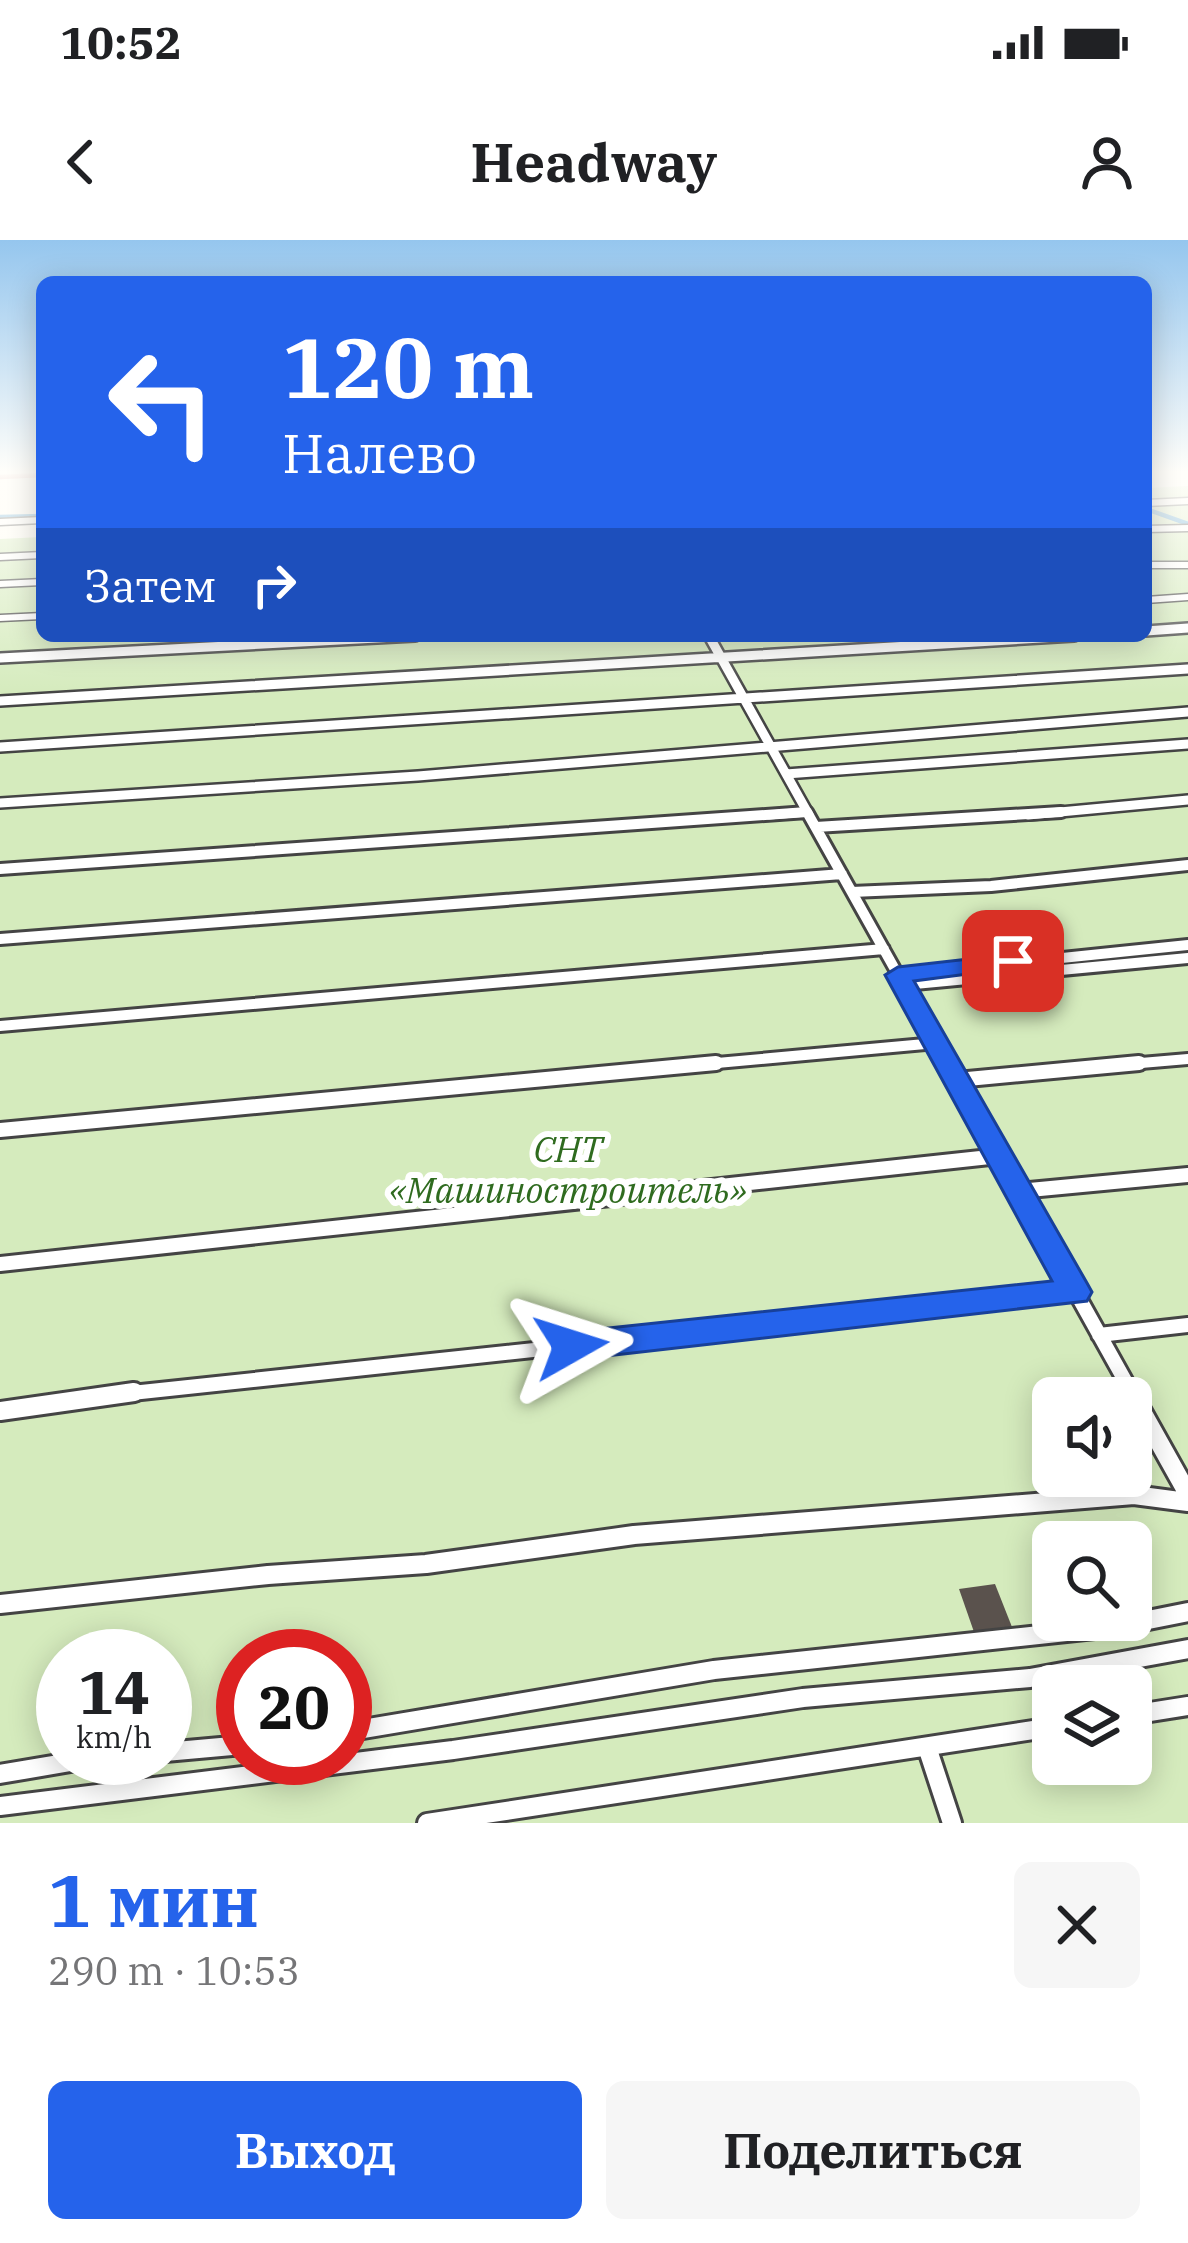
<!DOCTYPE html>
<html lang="ru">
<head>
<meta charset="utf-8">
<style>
	body { margin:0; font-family:"IBM Plex Serif",serif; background:#f6f6f6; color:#202124; height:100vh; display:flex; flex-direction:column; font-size:45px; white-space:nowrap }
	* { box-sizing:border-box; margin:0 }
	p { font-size:39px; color:#757577 }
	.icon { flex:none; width:66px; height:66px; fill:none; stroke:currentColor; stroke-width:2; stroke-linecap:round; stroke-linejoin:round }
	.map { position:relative; height:1583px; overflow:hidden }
	.sheet { display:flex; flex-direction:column; background:#fff; flex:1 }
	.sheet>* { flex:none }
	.banner { position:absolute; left:36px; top:36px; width:1116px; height:366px; border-radius:18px; box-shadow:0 6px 30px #0003; background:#2563eb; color:#fff; overflow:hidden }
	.fabs { position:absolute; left:1032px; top:1137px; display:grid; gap:24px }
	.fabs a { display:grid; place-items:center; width:120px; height:120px; border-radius:18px; background:#fff; box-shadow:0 6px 30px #0003; font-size:60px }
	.speed { position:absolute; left:36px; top:1389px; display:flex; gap:24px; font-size:60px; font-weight:700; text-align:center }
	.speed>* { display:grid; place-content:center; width:156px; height:156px; border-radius:50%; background:#fff; box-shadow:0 6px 30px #0003; line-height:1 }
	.speed small { font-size:30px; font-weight:400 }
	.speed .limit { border:18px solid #d22; background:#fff; color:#111 }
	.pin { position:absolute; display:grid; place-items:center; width:102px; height:102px; color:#fff; margin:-51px; border-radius:24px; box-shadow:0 6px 18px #0006 }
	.me { position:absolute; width:132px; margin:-66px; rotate:84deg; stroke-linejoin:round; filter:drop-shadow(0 0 9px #0008) }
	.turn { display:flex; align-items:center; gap:42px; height:252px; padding:0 48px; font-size:54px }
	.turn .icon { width:156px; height:156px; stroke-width:2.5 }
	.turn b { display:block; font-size:84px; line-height:102px }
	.then { display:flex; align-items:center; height:114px; padding:0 48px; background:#0003; gap:24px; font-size:45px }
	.round { display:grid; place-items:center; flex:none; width:126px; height:126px; border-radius:18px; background:#f6f6f6 }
	.headline { display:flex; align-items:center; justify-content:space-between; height:204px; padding:0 48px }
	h1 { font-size:72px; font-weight:700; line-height:90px; color:#2563eb }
	.button { display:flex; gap:24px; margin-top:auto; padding:24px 48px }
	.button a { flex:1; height:138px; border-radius:18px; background:#2563eb; color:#fff; font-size:48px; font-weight:700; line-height:138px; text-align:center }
	.button a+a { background:#f6f6f6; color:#202124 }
	.status { display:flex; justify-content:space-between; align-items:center; height:84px; padding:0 60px; background:#fff; direction:ltr }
	.status svg { height:33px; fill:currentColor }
	header { display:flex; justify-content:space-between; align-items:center; height:156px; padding:0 48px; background:#fff; font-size:54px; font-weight:700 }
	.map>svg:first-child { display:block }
</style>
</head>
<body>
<div class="status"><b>10:52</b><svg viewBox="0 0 49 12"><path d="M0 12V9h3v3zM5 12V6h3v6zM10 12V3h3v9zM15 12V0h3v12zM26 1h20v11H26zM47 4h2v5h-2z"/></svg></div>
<header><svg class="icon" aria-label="back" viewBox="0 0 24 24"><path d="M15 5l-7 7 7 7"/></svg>Headway<svg class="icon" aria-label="person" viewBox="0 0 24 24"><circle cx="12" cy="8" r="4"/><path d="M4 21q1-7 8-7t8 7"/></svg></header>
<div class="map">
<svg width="1188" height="1583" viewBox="0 0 1188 1583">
	<rect width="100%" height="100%" fill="#fffdf5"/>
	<path fill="#d5ebbd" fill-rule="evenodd" d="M1188,246v1337h-1188v-1284l42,-2v99h1104v-148zM1053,1158h78v78h-78zM1053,1302h78v78h-78zM63,1416h102v102h-102zM243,1416h102v102h-102zM1053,1446h78v78h-78z"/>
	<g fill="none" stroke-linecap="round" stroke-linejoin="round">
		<path stroke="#3f96cf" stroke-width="4.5" d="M1146,269l42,15
			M0,277l42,-1"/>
	</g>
	<path fill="#5a524d" d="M995,1344l17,43 -38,5 -15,-43z"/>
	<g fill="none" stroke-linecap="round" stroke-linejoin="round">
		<g stroke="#444" stroke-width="9">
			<path id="service-far4" d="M1146,263l42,-2
				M0,282l42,-2
				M1146,289l42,-1
				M0,317l42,-2
				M1146,325h42
				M0,344l42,-2
				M1146,360l42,-3
				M0,378l42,-2"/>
		</g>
		<g stroke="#444" stroke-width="14">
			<path id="service-far3" d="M1146,391l42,-3
				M709,396l100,179
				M0,418l415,-22
				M0,461l1074,-65
				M0,507l1188,-78
				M786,534l402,-30
				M0,563l418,-27 770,-64
				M769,575l38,-3
				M1028,575l160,-15"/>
		</g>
		<g stroke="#444" stroke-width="16">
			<path id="service-far2" d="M807,572l142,254
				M816,587l245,-15
				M0,629l807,-57
				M852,652l139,-6 197,-21
				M0,699l842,-65
				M898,735l290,-30
				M904,745l284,-27
				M0,786l884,-77
				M684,826l252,-23
				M1106,826l82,-7"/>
		</g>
		<g stroke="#444" stroke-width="20">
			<path id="service-far1" d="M948,823l185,332
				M957,840l182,-17
				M0,890l716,-67
				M1019,951l169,-16
				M0,1024l999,-108
				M1099,1095l89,-10
				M113,1155l962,-103"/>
		</g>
		<g stroke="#444" stroke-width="24">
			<path id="service" d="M1131,1152l57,102
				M0,1171l134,-19
				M0,1364l268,-29 158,-11 208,-29 500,-40 54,7
				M1131,1475l57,-9
				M345,1492l369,-62 399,-43 75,-15
				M927,1507l25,76
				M165,1512l78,-7
				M0,1534l94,-16
				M0,1566l453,-56 350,-52 227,-20 158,-29
				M427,1583l626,-96"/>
		</g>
		<use href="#service-far4" stroke="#fff" stroke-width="6"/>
		<use href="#service-far3" stroke="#fff" stroke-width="9"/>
		<use href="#service-far2" stroke="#fff" stroke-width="10"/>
		<use href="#service-far1" stroke="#fff" stroke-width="14"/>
		<use href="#service" stroke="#fff" stroke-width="18"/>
		<path stroke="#c4262e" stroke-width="4.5" d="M0,237l42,-2"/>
	</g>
	<linearGradient id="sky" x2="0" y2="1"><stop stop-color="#95c6ee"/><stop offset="0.51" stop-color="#fffefa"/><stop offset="1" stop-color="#fffefa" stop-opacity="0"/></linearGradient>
	<rect width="1188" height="454" fill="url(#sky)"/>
	<path fill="#2563eb" stroke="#184099" stroke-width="3" d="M1013,714l13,7 -4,6 -108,14 173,302 5,9 -5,9 -516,59 -13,-4 -5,-10 5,-10 13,-4 481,-51 -167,-306 13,-8z"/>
	<g text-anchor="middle" stroke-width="12" stroke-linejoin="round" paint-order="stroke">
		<g font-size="36" font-style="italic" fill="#2f6b1f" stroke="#fff">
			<text x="568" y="922">СНТ<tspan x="568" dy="41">«Машиностроитель»</tspan></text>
		</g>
	</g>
</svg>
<div class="fabs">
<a><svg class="icon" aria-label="sound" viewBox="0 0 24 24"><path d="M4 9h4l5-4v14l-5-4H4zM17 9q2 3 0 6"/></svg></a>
<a><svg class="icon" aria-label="search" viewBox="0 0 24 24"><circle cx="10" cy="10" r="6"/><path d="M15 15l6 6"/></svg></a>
<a><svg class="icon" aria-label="layers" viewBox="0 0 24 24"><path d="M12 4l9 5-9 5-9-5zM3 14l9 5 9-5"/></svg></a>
</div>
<div class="speed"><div>14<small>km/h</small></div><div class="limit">20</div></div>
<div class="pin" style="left:1013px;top:721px;background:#d93025"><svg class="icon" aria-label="arrive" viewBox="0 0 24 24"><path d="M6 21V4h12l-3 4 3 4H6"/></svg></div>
<svg class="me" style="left:571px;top:1106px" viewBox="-20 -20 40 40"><path d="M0-17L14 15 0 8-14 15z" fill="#2563eb" stroke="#fff" stroke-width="4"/></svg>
<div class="banner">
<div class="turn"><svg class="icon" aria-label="left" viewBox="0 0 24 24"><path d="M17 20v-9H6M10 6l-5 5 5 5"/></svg><div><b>120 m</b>Налево</div></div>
<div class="then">Затем<svg class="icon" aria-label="right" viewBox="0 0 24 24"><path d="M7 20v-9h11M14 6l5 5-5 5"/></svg></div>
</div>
</div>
<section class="sheet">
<div class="headline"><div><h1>1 мин</h1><p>290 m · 10:53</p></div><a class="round"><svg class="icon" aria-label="close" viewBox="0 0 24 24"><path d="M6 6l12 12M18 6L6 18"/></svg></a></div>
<div class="button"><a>Выход</a><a>Поделиться</a></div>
</section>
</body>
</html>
